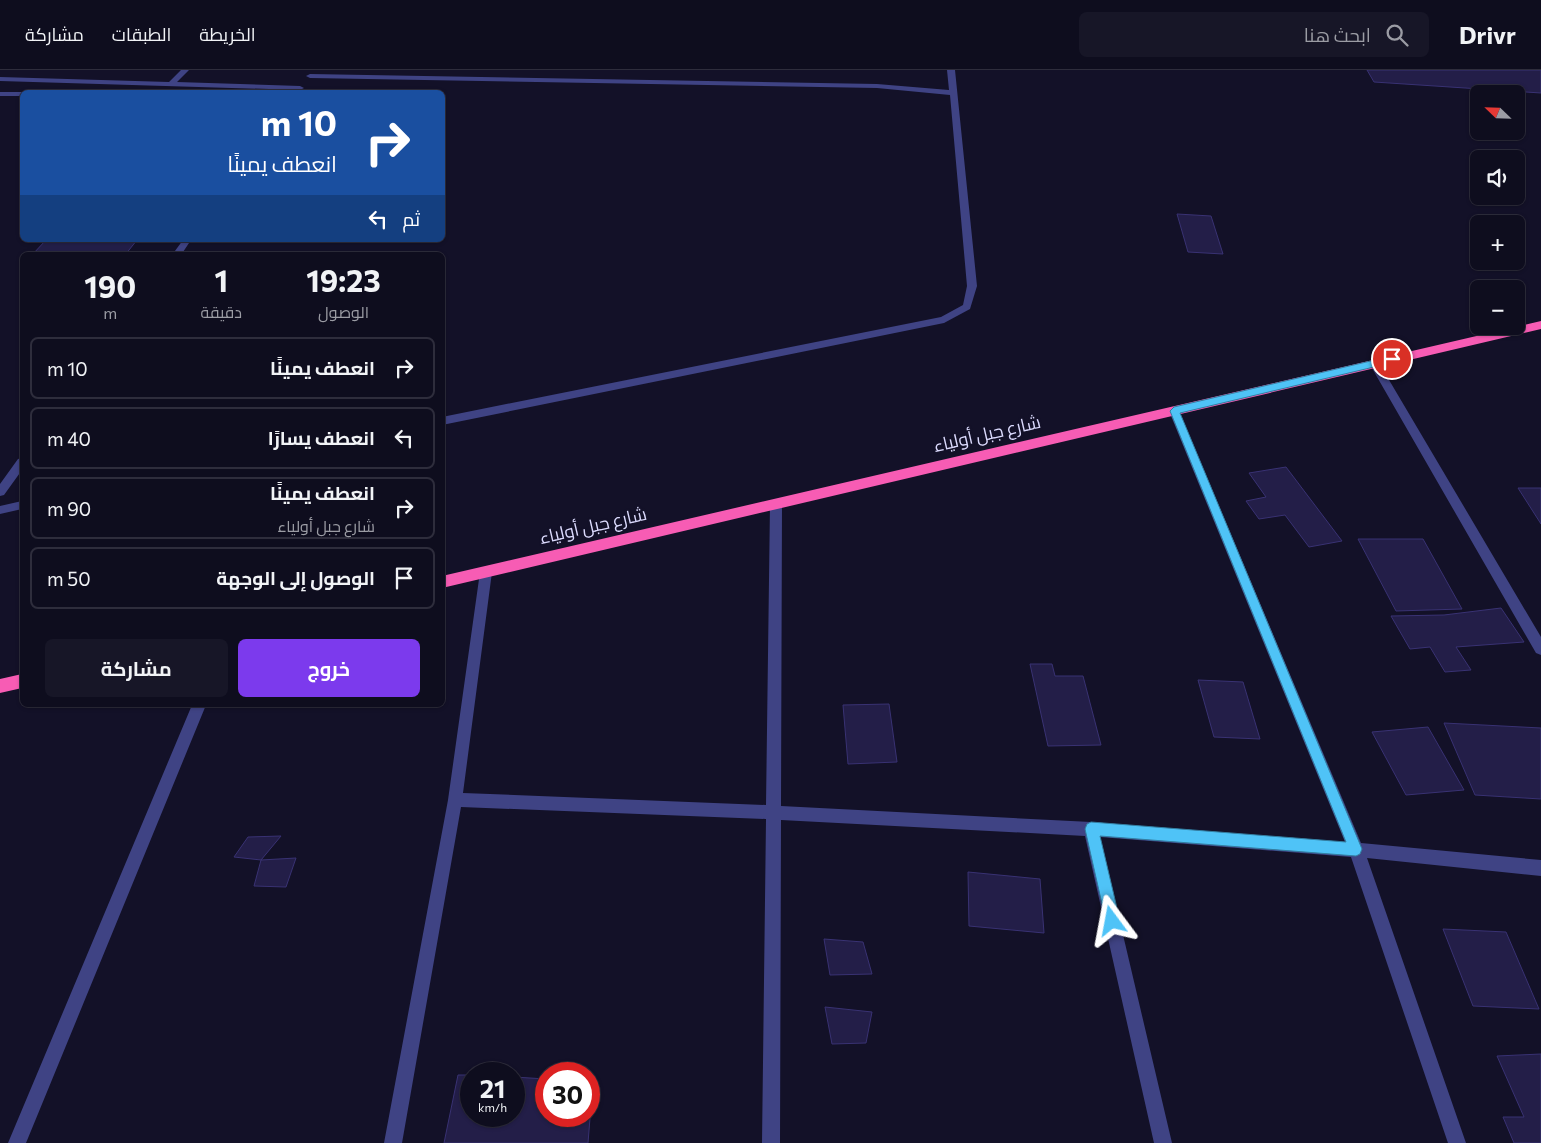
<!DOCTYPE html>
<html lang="ar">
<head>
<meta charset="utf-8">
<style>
	body { margin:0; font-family:Commissioner,Cairo,sans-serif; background:#171627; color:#f1f3f6; direction:rtl; height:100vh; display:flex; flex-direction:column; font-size:19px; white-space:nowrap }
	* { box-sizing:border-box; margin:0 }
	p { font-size:16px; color:#9b9ca4 }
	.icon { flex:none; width:28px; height:28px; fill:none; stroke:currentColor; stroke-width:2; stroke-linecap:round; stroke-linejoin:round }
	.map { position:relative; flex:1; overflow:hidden; direction:ltr }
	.details { position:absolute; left:20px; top:182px; width:425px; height:455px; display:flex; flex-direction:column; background:#0e0d1e; border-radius:8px; box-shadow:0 1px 4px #0004,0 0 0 1px #2e2d3c; direction:rtl }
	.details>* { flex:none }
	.top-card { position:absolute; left:20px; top:20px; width:425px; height:152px; border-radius:8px; box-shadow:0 1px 4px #0004,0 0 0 1px #2e2d3c; direction:rtl; background:#1a4fa0; color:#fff; overflow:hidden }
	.needle { width:32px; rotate:293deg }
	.tools { position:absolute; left:1470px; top:15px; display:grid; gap:10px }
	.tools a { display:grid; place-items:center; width:55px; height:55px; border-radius:8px; background:#0e0d1e; box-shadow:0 1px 4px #0004,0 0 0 1px #2e2d3c; font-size:25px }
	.speed { position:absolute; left:460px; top:992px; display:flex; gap:10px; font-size:25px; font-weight:700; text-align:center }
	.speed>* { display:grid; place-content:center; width:65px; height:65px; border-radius:50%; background:#0e0d1e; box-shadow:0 1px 4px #0004,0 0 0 1px #2e2d3c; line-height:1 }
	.speed small { font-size:12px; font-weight:400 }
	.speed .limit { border:8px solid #d22; background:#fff; color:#111 }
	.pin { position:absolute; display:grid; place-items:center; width:42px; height:42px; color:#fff; margin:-21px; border:2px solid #fff; border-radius:50%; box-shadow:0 1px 5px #0007 }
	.me { position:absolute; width:55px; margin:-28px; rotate:347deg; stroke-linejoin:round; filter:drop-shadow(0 0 4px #0008) }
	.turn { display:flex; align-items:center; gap:18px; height:105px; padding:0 25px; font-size:22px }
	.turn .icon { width:65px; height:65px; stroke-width:2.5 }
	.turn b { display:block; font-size:35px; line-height:42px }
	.then { display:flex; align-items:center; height:48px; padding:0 25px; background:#0003; gap:10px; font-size:19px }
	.eta { display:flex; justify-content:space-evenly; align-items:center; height:85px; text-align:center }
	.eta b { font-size:30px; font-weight:700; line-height:35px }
	.cta { display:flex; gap:10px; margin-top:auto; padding:10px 25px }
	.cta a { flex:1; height:58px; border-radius:8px; background:#7c3aed; color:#fff; font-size:20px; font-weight:700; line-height:58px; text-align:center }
	.cta a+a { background:#171627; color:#f1f3f6 }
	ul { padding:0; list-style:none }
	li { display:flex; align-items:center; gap:15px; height:62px; margin:0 10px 8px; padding:0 15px; border:2px solid #2e2d3c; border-radius:8px }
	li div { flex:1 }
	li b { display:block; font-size:19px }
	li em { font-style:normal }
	header { display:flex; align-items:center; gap:30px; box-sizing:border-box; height:70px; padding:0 25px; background:#0e0d1e; border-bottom:1px solid #2e2d3c }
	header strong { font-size:24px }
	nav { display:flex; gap:28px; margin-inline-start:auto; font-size:18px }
	.search { width:350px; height:45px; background:#171627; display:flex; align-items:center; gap:12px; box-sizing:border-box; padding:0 18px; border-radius:8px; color:#9b9ca4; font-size:19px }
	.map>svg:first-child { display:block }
</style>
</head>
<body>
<header>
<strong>Drivr</strong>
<div class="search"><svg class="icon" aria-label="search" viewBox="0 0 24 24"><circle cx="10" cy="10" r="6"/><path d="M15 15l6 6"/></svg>ابحث هنا</div>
<nav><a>الخريطة</a><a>الطبقات</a><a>مشاركة</a></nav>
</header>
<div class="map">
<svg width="1541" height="1073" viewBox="0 0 1541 1073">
	<rect width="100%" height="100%" fill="#131128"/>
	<path fill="#231e48" stroke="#393273" d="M1367,0h174v23l-167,-11z
		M1177,144l34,2 12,38 -35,-2z
		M46,170h91l-12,15h-93z
		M1286,397l56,74 -33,6 -24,-32 -26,4 -13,-18 20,-4 -17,-24z
		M1518,418h23v36z
		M1358,469h65l39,70 -66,2z
		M1501,538l23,34 -68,5 15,23 -26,2 -15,-25 -20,2 -19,-33 53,-1z
		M1030,594h22l3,12h28l18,69 -53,1z
		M1198,610l45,2 17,57 -46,-2z
		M889,634l8,58 -49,2 -5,-59z
		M1444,653l97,5v71l-66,-4z
		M1428,657l36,63 -58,5 -34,-63z
		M281,766l-20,24 -27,-3 14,-20z
		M296,788l-10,29 -32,-1 7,-26z
		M968,802l72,7 4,54 -75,-7z
		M1443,859l63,3 33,77 -66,-3z
		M824,869l39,3 9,32 -42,1z
		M825,937l47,5 -6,31 -34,1z
		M1541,984v89h-27l-11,-26h21l-27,-61z
		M458,1005h13v41h43v-39l32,2v37h43v-35h4l-5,62h-144z"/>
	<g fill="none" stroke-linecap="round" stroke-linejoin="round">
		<path fill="#3f4384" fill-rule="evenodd" d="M181,0h8l-12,12 123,4 4,2 -4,2 -300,-9v-4l169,5z
			M947,0h8l22,216 -7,23 -26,14 -502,102v-8l499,-100 22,-12 4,-19 -17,-191 -73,-7 -567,-10 -4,-2 4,-2 567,10 72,6z
			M0,22h25h-3v4h-22z
			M183,170h8l-10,15h-9z
			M1374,290l5,3 162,274v18l-5,-2 -167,-290z
			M1174,337l5,4 182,432 180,17v16l-174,-18 99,285h-18l-97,-286 -251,-20 72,306h-18l-69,-307 -304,-16 -1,323h-18l4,-324 -305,-12 -59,336h-18l64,-343 32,-228 2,-3h8l2,3 -29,221 303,12 4,-301 6,-4 6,4 -1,302 310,16 254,20 -176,-431z
			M22,388v12l-18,25 -4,1v-12l18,-25z
			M22,431v8l-22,5v-8z
			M192,635h14l-180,438h-18z"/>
		<path fill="#f75cb4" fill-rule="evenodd" d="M1541,251v8l-1099,259v-12z
			M22,604v14l-22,5v-14z"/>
	</g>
	<path fill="#4fc3f7" stroke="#337fa1" d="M1392,286l3,1v5l-215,51 182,436 -2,5 -4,2 -256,-20 20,85 -2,5 -6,2 -5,-2 -22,-97 2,-5 4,-2 255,20 -176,-431 4,-4z"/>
	<g text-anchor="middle" stroke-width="4.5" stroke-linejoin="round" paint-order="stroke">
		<g font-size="18" fill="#dbdafd" stroke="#131128">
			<text transform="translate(987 364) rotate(-13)" y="6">شارع جبل أولياء</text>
			<text transform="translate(593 456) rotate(-13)" y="6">شارع جبل أولياء</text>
		</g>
	</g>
</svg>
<div class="tools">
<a><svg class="needle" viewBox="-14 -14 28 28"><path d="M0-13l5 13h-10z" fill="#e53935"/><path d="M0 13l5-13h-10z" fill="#9b9ca4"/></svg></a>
<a><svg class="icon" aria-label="sound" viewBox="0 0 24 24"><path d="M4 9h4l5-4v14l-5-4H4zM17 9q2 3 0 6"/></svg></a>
<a>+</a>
<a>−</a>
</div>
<div class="speed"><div>21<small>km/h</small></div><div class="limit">30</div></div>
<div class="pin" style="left:1392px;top:289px;background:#d93025"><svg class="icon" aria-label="arrive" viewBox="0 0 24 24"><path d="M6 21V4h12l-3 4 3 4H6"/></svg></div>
<svg class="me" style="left:1112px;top:851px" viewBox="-20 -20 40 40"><path d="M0-17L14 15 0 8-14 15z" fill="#4fc3f7" stroke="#fff" stroke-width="4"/></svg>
<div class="top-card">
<div class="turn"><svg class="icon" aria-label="right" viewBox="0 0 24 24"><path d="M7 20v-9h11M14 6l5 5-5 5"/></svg><div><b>10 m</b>انعطف يمينًا</div></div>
<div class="then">ثم<svg class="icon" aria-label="left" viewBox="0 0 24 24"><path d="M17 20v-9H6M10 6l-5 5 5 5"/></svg></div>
</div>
<section class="details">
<div class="eta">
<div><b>19:23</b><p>الوصول</p></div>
<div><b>1</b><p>دقيقة</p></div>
<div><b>190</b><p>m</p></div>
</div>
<ul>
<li><svg class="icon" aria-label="right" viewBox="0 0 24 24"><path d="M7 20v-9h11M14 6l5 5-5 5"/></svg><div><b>انعطف يمينًا</b></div><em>10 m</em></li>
<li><svg class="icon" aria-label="left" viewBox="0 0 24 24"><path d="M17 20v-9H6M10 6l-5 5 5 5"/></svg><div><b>انعطف يسارًا</b></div><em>40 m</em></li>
<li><svg class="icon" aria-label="right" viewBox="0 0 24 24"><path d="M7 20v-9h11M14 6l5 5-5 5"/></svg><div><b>انعطف يمينًا</b><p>شارع جبل أولياء</p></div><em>90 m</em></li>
<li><svg class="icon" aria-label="arrive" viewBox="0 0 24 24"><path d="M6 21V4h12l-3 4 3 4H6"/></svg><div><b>الوصول إلى الوجهة</b></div><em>50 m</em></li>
</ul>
<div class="cta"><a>خروج</a><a>مشاركة</a></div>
</section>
</div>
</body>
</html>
